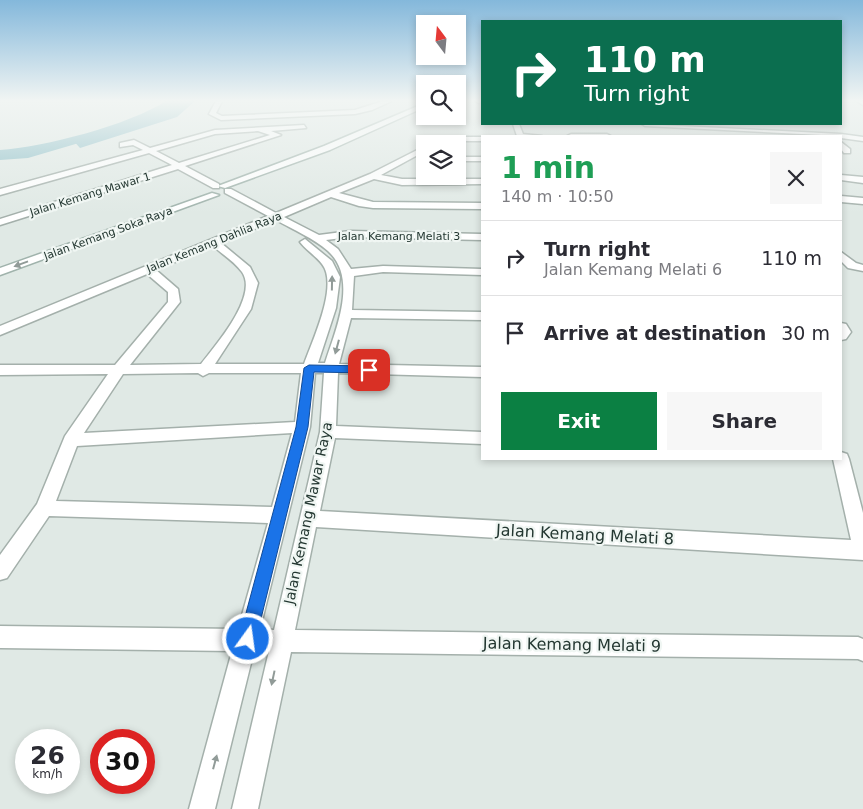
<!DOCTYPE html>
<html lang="en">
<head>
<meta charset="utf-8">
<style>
	body { margin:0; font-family:"DejaVu Sans",sans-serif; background:#f7f7f7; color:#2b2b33; height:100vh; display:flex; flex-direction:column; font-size:19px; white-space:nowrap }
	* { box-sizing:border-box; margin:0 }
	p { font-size:16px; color:#7c7c81 }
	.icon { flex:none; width:28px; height:28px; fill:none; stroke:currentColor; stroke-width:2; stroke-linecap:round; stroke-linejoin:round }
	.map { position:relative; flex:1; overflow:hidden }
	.sheet { position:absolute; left:481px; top:135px; width:361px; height:325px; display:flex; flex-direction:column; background:#fff; border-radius:0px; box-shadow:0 2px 8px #0003 }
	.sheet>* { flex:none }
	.hud { position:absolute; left:481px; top:20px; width:361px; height:105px; border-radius:0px; box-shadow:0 2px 8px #0003; background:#0b6e4f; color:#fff; overflow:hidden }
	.needle { width:32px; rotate:344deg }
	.tools { position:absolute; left:416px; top:15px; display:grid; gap:10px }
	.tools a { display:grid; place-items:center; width:50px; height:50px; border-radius:0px; background:#fff; box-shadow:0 2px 8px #0003; font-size:25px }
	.speed { position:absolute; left:15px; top:729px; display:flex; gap:10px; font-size:25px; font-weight:700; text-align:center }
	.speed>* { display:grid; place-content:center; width:65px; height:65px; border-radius:50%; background:#fff; box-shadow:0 2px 8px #0003; line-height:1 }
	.speed small { font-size:12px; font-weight:400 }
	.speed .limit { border:8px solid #d22; background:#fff; color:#111 }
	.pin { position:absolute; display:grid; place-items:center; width:42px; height:42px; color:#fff; margin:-21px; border-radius:10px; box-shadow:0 2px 8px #0006 }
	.me { position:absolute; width:55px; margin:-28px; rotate:14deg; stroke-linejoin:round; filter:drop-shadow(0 0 4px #0008) }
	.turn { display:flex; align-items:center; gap:18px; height:105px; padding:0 20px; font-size:22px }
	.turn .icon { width:65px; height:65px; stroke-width:2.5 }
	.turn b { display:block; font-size:35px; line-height:42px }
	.round { display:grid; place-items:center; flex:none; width:52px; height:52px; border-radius:0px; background:#f7f7f7 }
	.summary { display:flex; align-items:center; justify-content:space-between; height:85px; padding:0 20px }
	h1 { font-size:30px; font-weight:600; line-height:38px; color:#1e9e55 }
	.action { display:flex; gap:10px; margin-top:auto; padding:10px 20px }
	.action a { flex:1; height:58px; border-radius:0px; background:#0b8043; color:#fff; font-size:20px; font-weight:600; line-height:58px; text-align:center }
	.action a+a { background:#f7f7f7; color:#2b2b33 }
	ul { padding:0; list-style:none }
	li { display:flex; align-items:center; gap:15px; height:75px; padding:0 20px; border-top:1px solid #e1e1e2 }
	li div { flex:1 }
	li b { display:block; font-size:19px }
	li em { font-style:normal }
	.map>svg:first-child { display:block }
</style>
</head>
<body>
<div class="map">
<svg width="863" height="809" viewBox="0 0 863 809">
	<rect width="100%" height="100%" fill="#e0e9e5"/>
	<path fill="#8ebfc8" d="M169,101h26l-18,16 -97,31 -8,-9 71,-22z"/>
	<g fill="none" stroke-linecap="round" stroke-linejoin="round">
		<path fill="#8ebfc8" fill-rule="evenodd" d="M166,101h15l-21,16 -54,18 -78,23 -28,2v-10c44,-3 129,-25 166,-49z"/>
		<g stroke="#a4b0ab" stroke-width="3">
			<path id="street" d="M216,101h6l-6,12 6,3 133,-6 28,-9h9l-20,9 -17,4 -134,6 -12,-6z
				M475,101h7l-3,2z
				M857,101h6v4z
				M513,124h6l4,10 19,2h-25z
				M642,124l199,10 22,3v4l-22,-3v-2l-196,-10z
				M304,125l2,3 -35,3 10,4 -96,31 34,18v4h-6l-35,-19 -178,56v-6l172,-54 -23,-12 -149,42v-6l143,-39 -10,-5 -13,2v-4l14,-3 16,8 65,-18zM258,131l12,4 -91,28 -23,-12 59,-17z
				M571,134h36l4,2h-44z
				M439,137h43v4h-46l-1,-2z
				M841,142l9,7v4h-6l-3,-4z
				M425,146v5l-44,24 21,4h80v5l-80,1 -28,-6 -35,14 34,9 109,1v6l-109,-1 -14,-2 -28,-9 -47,20 35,18 31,-4 132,3v6l-132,-3 -24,3 12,9 13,20 32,-3 99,3v6l-99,-3 -29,4 -2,34 130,2v8l-131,-2 -12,46 143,3v10l-144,-4 -2,53 146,6v12l-147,-6 -15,73 531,29 -18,-81h8v-7l6,2 2,5 14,54v47l-547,-33 -21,103 563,7 5,2v22l-5,-2 -567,-7 -33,157h-26l37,-158h-15l-39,158h-26l43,-158 -232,-3v-22l238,3 30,-106 -219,-7 -42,62 -7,2v-25l37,-51 28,-68 43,-62 -108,1v-10h115l53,-63v-10l-21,-18 -147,61v-9l268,-110 -43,-23v-4h6l45,24 94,-39zM276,220c18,10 37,18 52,31 31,28 7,80 -3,112h-7l18,-55 4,-31 -8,-16 -27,-22 -5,3c6,8 16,14 22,22 17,21 -10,77 -18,100h-89l36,-55 7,-26 -8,-16 -29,-24zM213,246c9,8 22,16 29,26 17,24 -27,74 -41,92l-71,1 50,-63 -2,-13 -22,-19zM198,373l5,3 6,-3h92l-6,49 -211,11 39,-59zM315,373h9l-4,59 -46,198 -14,-1 50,-202zM292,433l-20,74 -216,-6 21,-55z
				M458,157h24v4h-24z
				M841,175l22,2v6l-22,-3z
				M841,196l22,2v6l-22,-2z
				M841,252l15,11 7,2v6l-15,-3 -7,-7z
				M841,323l5,1 5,8 -5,7 -5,1z"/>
		</g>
		<g stroke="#a0b3ac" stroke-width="3">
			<path id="secondary" d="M425,103v4l-95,43 -105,38 -7,-2 106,-40z
				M212,193l7,2 -219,80v-7z"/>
		</g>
		<use href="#street" fill="#fff" fill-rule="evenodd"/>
		<use href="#secondary" fill="#fff" fill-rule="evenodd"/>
	</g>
	<defs><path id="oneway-solid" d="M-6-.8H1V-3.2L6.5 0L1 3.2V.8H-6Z" transform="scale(1.25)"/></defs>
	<g fill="#919b98">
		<use href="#oneway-solid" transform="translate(21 264) rotate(160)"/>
		<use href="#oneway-solid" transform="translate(332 283) rotate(-89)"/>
		<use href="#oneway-solid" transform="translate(337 347) rotate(105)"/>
		<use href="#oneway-solid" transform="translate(273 678) rotate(102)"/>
		<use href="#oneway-solid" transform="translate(215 762) rotate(-75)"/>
	</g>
	<linearGradient id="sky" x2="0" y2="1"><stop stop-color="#84b8db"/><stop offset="0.47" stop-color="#f1f5f3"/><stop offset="1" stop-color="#f1f5f3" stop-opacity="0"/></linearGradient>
	<rect width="863" height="214" fill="url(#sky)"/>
	<path fill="#1a73e8" stroke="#114b97" d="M309,365l60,1 5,4 -5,3 -55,-1 -6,55 -52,212 -3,6 -5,2 -6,-2 -3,-6 57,-212 8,-59z"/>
	<g text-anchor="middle" stroke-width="4.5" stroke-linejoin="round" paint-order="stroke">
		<g font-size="11" fill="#233731" stroke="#f0f6f3">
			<text transform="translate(90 194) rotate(-17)" y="4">Jalan Kemang Mawar 1</text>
			<text transform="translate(108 233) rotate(-20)" y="4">Jalan Kemang Soka Raya</text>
			<text x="399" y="240">Jalan Kemang Melati 3</text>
			<text transform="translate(214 242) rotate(-22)" y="4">Jalan Kemang Dahlia Raya</text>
		</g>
		<g font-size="14" fill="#233731" stroke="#f0f6f3">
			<text transform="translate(308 513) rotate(-78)" y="5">Jalan Kemang Mawar Raya</text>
		</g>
		<g font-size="16" fill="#233731" stroke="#f0f6f3">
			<text transform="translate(585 534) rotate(3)" y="6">Jalan Kemang Melati 8</text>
			<text transform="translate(572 644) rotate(1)" y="6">Jalan Kemang Melati 9</text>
		</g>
	</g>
</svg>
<div class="tools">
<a><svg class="needle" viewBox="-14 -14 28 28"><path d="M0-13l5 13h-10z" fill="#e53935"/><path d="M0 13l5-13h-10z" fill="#7c7c81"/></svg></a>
<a><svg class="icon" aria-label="search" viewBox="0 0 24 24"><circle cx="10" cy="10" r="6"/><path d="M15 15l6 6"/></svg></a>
<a><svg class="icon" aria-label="layers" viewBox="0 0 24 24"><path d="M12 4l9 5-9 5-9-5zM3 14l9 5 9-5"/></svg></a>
</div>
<div class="speed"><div>26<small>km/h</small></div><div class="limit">30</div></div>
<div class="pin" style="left:369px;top:370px;background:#d93025"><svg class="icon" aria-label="arrive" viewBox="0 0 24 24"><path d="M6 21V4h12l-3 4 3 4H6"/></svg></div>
<svg class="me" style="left:248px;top:639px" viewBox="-20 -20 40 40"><circle r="17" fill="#1a73e8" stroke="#fff" stroke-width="3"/><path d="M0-11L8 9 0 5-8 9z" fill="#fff"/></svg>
<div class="hud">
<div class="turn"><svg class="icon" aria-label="right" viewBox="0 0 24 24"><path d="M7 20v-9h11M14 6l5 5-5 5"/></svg><div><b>110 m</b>Turn right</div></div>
</div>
<section class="sheet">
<div class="summary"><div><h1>1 min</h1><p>140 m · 10:50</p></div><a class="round"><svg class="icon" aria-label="close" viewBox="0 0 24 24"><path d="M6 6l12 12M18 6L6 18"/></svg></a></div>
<ul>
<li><svg class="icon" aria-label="right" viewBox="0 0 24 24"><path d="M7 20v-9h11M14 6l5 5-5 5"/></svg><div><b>Turn right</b><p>Jalan Kemang Melati 6</p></div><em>110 m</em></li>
<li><svg class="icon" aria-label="arrive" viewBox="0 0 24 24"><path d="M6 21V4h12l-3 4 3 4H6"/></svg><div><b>Arrive at destination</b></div><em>30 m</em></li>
</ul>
<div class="action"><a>Exit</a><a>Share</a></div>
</section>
</div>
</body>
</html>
